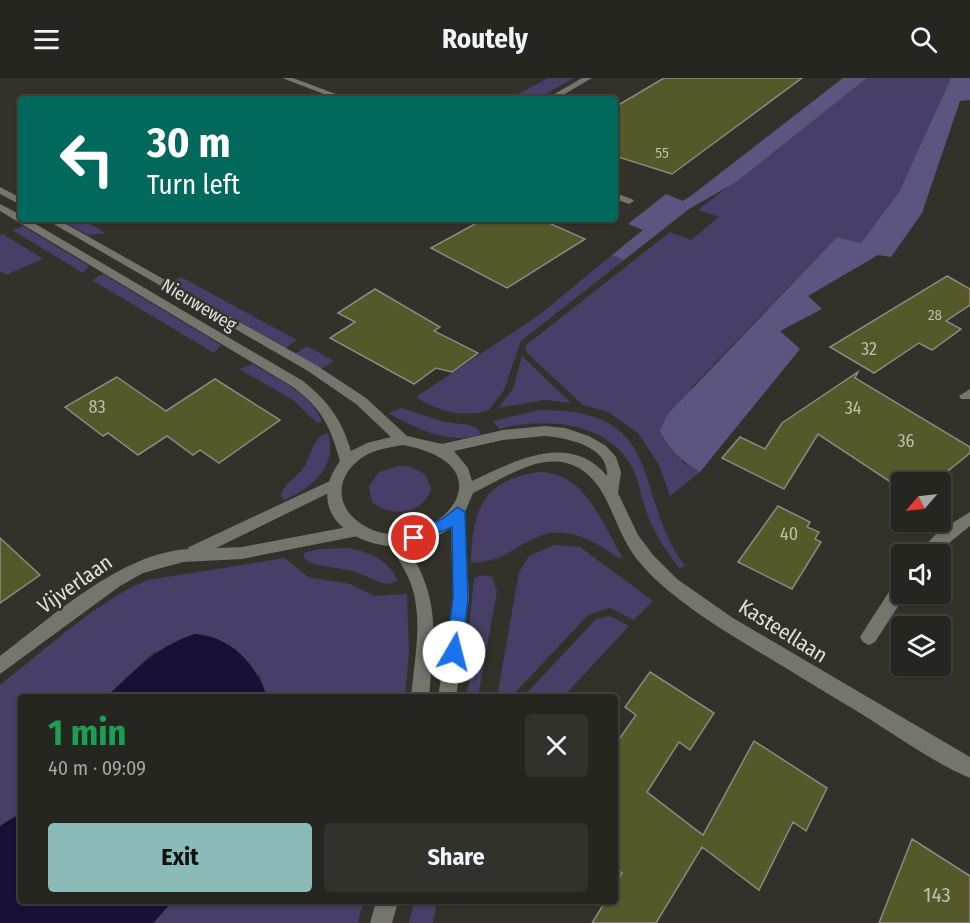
<!DOCTYPE html>
<html lang="en">
<head>
<meta charset="utf-8">
<style>
	body { margin:0; font-family:"Fira Sans Condensed",sans-serif; background:#32322d; color:#f1f3f6; height:100vh; display:flex; flex-direction:column; font-size:22px; white-space:nowrap }
	* { box-sizing:border-box; margin:0 }
	p { font-size:20px; color:#a4a5a5 }
	.icon { flex:none; width:33px; height:33px; fill:none; stroke:currentColor; stroke-width:2; stroke-linecap:round; stroke-linejoin:round }
	.map { position:relative; flex:1; overflow:hidden }
	.details { position:absolute; left:18px; top:616px; width:600px; height:210px; display:flex; flex-direction:column; background:#262620; border-radius:6px; box-shadow:0 2px 4px #0004,0 0 0 2px #42433e }
	.details>* { flex:none }
	.banner { position:absolute; left:18px; top:18px; width:600px; height:126px; border-radius:6px; box-shadow:0 2px 4px #0004,0 0 0 2px #42433e; background:#00695c; color:#fff; overflow:hidden }
	.needle { width:39px; rotate:242deg }
	.buttons { position:absolute; left:891px; top:394px; display:grid; gap:12px }
	.buttons a { display:grid; place-items:center; width:60px; height:60px; border-radius:6px; background:#262620; box-shadow:0 2px 4px #0004,0 0 0 2px #42433e; font-size:30px }
	.pin { position:absolute; display:grid; place-items:center; width:51px; height:51px; color:#fff; margin:-26px; border:3px solid #fff; border-radius:50%; box-shadow:0 2px 6px #0007 }
	.me { position:absolute; width:66px; margin:-33px; rotate:8deg; stroke-linejoin:round; filter:drop-shadow(0 0 4px #0008) }
	.turn { display:flex; align-items:center; gap:21px; height:126px; padding:0 30px; font-size:27px }
	.turn .icon { width:78px; height:78px; stroke-width:2.5 }
	.turn b { display:block; font-size:42px; line-height:51px }
	.round { display:grid; place-items:center; flex:none; width:63px; height:63px; border-radius:6px; background:#32322d }
	.head { display:flex; align-items:center; justify-content:space-between; height:102px; padding:0 30px }
	h1 { font-size:36px; font-weight:700; line-height:45px; color:#1e9e55 }
	.button { display:flex; gap:12px; margin-top:auto; padding:12px 30px }
	.button a { flex:1; height:69px; border-radius:6px; background:#8bbbb9; color:#111; font-size:24px; font-weight:700; line-height:69px; text-align:center }
	.button a+a { background:#32322d; color:#f1f3f6 }
	header { display:flex; justify-content:space-between; align-items:center; height:78px; padding:0 30px; background:#262620; font-size:27px; font-weight:700 }
	.map>svg:first-child { display:block }
</style>
</head>
<body>
<header><svg class="icon" aria-label="menu" viewBox="0 0 24 24"><path d="M4 6h16M4 12h16M4 18h16"/></svg>Routely<svg class="icon" aria-label="search" viewBox="0 0 24 24"><circle cx="10" cy="10" r="6"/><path d="M15 15l6 6"/></svg></header>
<div class="map">
<svg width="970" height="845" viewBox="0 0 970 845">
	<rect width="100%" height="100%" fill="#32322a"/>
	<path fill="#473f67" d="M548,0h26l-37,21h-28z
		M867,0h84l-52,114 -38,51 -24,-6 -146,151 -9,74 18,10 -30,24 -11,-31 -21,-32 -30,-21 -25,-7 -56,-52 -2,-7 145,-114 21,8 28,-23 -21,-7z
		M59,141h22l25,14 -18,2z
		M23,148l66,40 -6,7 -71,-43z
		M3,156l40,25 -37,16 -6,-4v-36z
		M612,177l12,5 -103,81 -17,49 -15,20c-25,8 -51,2 -73,-13l123,-82z
		M103,196l118,71 -7,8 -122,-73z
		M181,199l116,63 -11,8 -116,-66z
		M307,268l27,15 -13,8 -26,-15z
		M522,278l49,47 -26,-3 -47,8 15,-19z
		M253,286c23,15 60,30 69,58l-5,1 -24,-23 -54,-31z
		M402,330l42,14 25,3 8,3 4,6c-32,12 -65,-6 -93,-21z
		M539,332c130,-2 92,84 146,156l-6,2c-15,-20 -28,-39 -35,-64 -4,-11 -5,-23 -11,-35 -24,-48 -88,-52 -134,-40l-6,-8z
		M328,355c10,33 -16,56 -44,67l-3,-4c2,-13 16,-18 23,-29 8,-12 8,-30 24,-34z
		M398,388h11l16,8 6,15c-8,26 -40,29 -59,13l-3,-16 10,-14z
		M539,394c46,0 62,50 83,84l-2,3c-25,-18 -54,-36 -85,-21 -30,14 -28,22 -64,25 1,-52 11,-83 68,-91z
		M555,467l25,2 73,54 -19,19 -24,-12 -22,7 -77,82h-14l22,-125 10,-16z
		M348,470c24,5 37,10 50,32l-9,4 -7,-1 -29,-12 -40,-7 -8,-5 -2,-6 16,-4z
		M285,480l23,19 42,7 24,12 33,-2 2,58 -4,45h-138l-7,-21 -106,-24 -48,45 -85,1v115l-21,13v-141c40,-31 102,-88 148,-105z
		M482,497l10,2 5,14 -19,106h-12l4,-20 -6,-2 10,-97z
		M610,538l19,10 -66,71h-40l73,-78z
		M172,824h191l-5,21h-205z
		M414,824h23l-4,21h-24z"/>
	<path fill="#5c5580" d="M843,0h24l-131,104 -47,27 -65,51 -12,-5 31,-25 -15,-6 38,-30 17,7 9,-6z
		M951,0h19v22l-10,1 -38,112 -31,44 -13,-2 -70,41 14,13 -42,22 20,18 -100,123c-19,-11 -30,-22 -40,-41l7,-16 170,-178 24,6 38,-51z"/>
	<path fill="#1a1035" d="M195,556c37,3 61,30 72,63h-161c30,-27 49,-50 89,-63z
		M21,735v89h151l-19,21h-153v-97z"/>
	<path fill="#555828" stroke="#8a8b82" stroke-width="1.5" d="M664,0h138l-130,96 -57,-18v-49z
		M484,141h56l45,20 -78,49 -76,-40z
		M947,198l23,13v16l-24,16 15,8 -29,21 -13,-7 -45,30 -44,-26z
		M375,211l65,38 -6,4 44,22 -26,19 -16,-4 -22,16 -84,-46 25,-16 -17,-9z
		M858,294l-3,6 115,69v6l-37,30h-41l-74,-49 -34,55 -62,-31 18,-21 25,12 17,-26z
		M117,299l49,34 49,-32 65,41 -61,43 -19,-13 -7,5 -26,-19 -29,19 -30,-22 -5,3 -38,-29z
		M778,428l32,16 -3,5 12,5 -4,7 6,3 -29,47 -54,-27z
		M0,460l40,37 -40,28z
		M650,594l64,41 -24,37 -11,-8 -32,50 56,43 51,-94 73,47 -21,43 -13,-9 -34,68 -57,-43 -46,76h-64l13,-21h10v-17l7,-12 -7,-5v-123l21,-30 -11,-8z
		M912,761l58,37v47h-91z"/>
	<g fill="none" stroke-linecap="round" stroke-linejoin="round">
		<path fill="#74756c" fill-rule="evenodd" d="M282,0h11l56,21h-12z
			M582,0h10l-36,21h-10z
			M615,115l17,6 2,2 -5,3 -14,-5z
			M970,311v10h-9l-2,-3z
			M334,401l7,5 -2,4 -123,60 26,-1 116,-22 5,2 3,4 -3,4 -121,24 -59,3 -40,11 -23,13 -120,88v-18c52,-39 121,-103 188,-107l1,-2z
			M970,434v14l-36,29h-18l22,-23z
			M902,501v15h4l-31,48 -6,3 -6,-3 -3,-5 3,-5 33,-51z"/>
		<path fill="#74756c" fill-rule="evenodd" d="M0,109l21,11v7l-21,-11z
			M0,126l21,11v4h6l276,162c25,20 39,39 48,70l16,-8 24,-6 -35,-33 -48,-33 -263,-152h12l259,146 50,33 41,38 35,8 61,-14 42,-4 20,2 24,8 17,10 10,11 5,15 -3,21 20,42 15,20 24,24 56,39 237,139v21c-36,-15 -76,-44 -110,-65 -34,-20 -67,-41 -101,-61 -36,-22 -73,-44 -104,-73 -11,-11 -21,-22 -28,-35 -16,-27 -21,-63 -52,-78 -34,-16 -73,14 -102,27l-8,19 4,86 -13,100h-18l15,-100 -2,-70 -15,9 -30,8c36,56 28,90 23,153h-18c3,-37 12,-76 1,-111 -5,-15 -14,-28 -22,-41 -47,-4 -83,-40 -50,-85 -10,-35 -17,-51 -47,-74l-293,-176zM545,358c22,2 64,10 62,40 -37,-45 -93,-15 -135,5l-4,-13 -14,-17 49,-11zM403,367c121,23 18,122 -43,78 -29,-20 -22,-53 8,-69 11,-5 23,-7 35,-9z
			M376,824h22l-6,21h-22z"/>
	</g>
	<path fill="#1a73e8" stroke="#114b97" stroke-width="1.5" d="M458,429l7,5 3,86 -6,54 -3,6 -5,2 -6,-2 -2,-6 7,-54 -1,-71 -38,16 -7,-5 2,-4 33,-15z"/>
	<g text-anchor="middle" stroke-width="5" stroke-linejoin="round" paint-order="stroke">
		<g font-size="15" fill="#bdbfaf">
			<text x="662" y="80">55</text>
			<text x="935" y="242">28</text>
		</g>
		<g font-size="18" fill="#e0e1dc" stroke="#32322a">
			<text transform="translate(199 227) rotate(31)" y="6">Nieuweweg</text>
		</g>
		<g font-size="18" fill="#bdbfaf">
			<text x="869" y="277">32</text>
			<text x="97" y="335">83</text>
			<text x="853" y="336">34</text>
			<text x="906" y="369">36</text>
			<text x="789" y="462">40</text>
		</g>
		<g font-size="21" fill="#e0e1dc" stroke="#32322a">
			<text transform="translate(75 506) rotate(-35)" y="7">Vijverlaan</text>
			<text transform="translate(783 553) rotate(32)" y="7">Kasteellaan</text>
		</g>
		<g font-size="21" fill="#bdbfaf">
			<text x="937" y="824">143</text>
		</g>
	</g>
</svg>
<div class="buttons">
<a><svg class="needle" viewBox="-14 -14 28 28"><path d="M0-13l5 13h-10z" fill="#e53935"/><path d="M0 13l5-13h-10z" fill="#a4a5a5"/></svg></a>
<a><svg class="icon" aria-label="sound" viewBox="0 0 24 24"><path d="M4 9h4l5-4v14l-5-4H4zM17 9q2 3 0 6"/></svg></a>
<a><svg class="icon" aria-label="layers" viewBox="0 0 24 24"><path d="M12 4l9 5-9 5-9-5zM3 14l9 5 9-5"/></svg></a>
</div>
<div class="pin" style="left:414px;top:460px;background:#d93025"><svg class="icon" aria-label="arrive" viewBox="0 0 24 24"><path d="M6 21V4h12l-3 4 3 4H6"/></svg></div>
<svg class="me" style="left:454px;top:574px" viewBox="-20 -20 40 40"><circle r="19" fill="#fff"/><path d="M0-13L10 11 0 6-10 11z" fill="#1a73e8"/></svg>
<div class="banner">
<div class="turn"><svg class="icon" aria-label="left" viewBox="0 0 24 24"><path d="M17 20v-9H6M10 6l-5 5 5 5"/></svg><div><b>30 m</b>Turn left</div></div>
</div>
<section class="details">
<div class="head"><div><h1>1 min</h1><p>40 m · 09:09</p></div><a class="round"><svg class="icon" aria-label="close" viewBox="0 0 24 24"><path d="M6 6l12 12M18 6L6 18"/></svg></a></div>
<div class="button"><a>Exit</a><a>Share</a></div>
</section>
</div>
</body>
</html>
